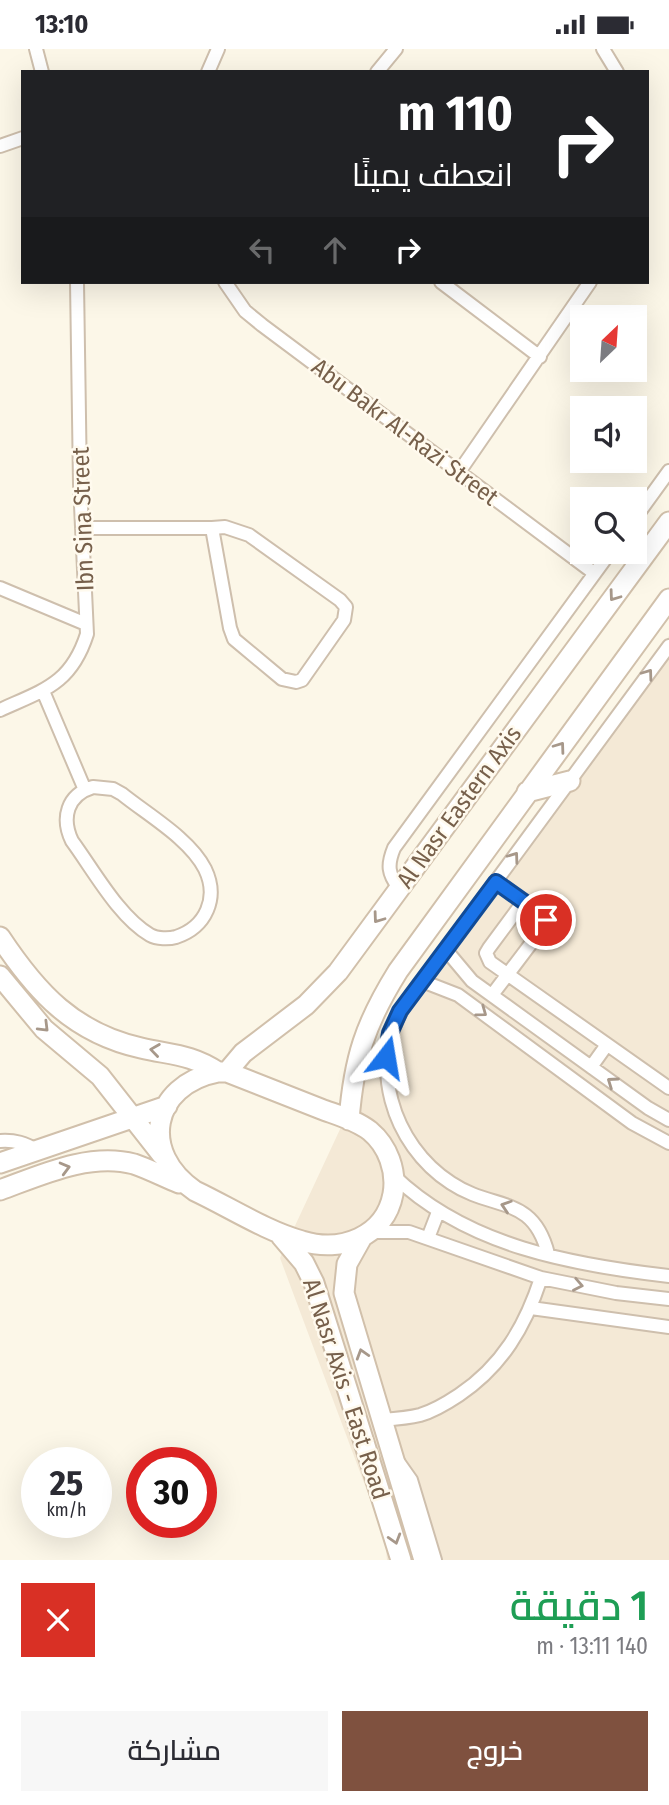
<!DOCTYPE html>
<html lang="ar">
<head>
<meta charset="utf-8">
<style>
	body { margin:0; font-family:"Fira Sans Condensed",Cairo,sans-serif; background:#f7f7f7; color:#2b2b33; direction:rtl; height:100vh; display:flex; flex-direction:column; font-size:26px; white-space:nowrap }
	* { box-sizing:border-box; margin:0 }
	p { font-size:23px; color:#7c7c81 }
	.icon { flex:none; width:38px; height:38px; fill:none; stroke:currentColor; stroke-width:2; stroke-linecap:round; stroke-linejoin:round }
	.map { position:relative; height:1511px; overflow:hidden; direction:ltr }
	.panel { display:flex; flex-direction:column; background:#fff; flex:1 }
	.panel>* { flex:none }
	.banner { position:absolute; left:21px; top:21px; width:628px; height:214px; border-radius:0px; box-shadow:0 7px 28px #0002; direction:rtl; background:#202124; color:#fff; overflow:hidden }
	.needle { width:46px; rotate:25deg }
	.controls { position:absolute; left:570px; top:256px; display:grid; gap:14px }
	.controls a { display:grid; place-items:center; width:77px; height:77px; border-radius:0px; background:#fff; box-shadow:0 7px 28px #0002; font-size:35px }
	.speed { position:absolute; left:21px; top:1398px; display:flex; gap:14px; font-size:35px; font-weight:700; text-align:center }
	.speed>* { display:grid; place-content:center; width:91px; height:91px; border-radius:50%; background:#fff; box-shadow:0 7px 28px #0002; line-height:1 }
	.speed small { font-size:18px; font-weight:400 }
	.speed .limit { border:10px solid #d22; background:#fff; color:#111 }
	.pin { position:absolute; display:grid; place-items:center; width:60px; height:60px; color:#fff; margin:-30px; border:4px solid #fff; border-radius:50%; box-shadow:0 2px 7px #0007 }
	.me { position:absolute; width:77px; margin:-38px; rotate:14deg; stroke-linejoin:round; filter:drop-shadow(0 0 5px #0008) }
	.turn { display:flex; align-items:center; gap:24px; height:147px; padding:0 21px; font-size:32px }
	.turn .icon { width:91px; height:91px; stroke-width:2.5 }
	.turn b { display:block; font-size:49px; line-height:60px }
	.lanes { display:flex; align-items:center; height:66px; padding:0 21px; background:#0003; justify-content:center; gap:35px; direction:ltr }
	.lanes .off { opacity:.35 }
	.round { display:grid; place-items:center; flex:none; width:74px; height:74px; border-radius:0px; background:#f7f7f7 }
	.overview { display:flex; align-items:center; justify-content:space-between; height:119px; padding:0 21px }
	h1 { font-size:42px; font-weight:600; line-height:52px; color:#1e9e55 }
	.action { display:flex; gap:14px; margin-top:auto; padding:14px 21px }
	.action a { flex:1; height:80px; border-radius:0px; background:#7f513f; color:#fff; font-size:28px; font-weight:600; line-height:80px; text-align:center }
	.action a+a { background:#f7f7f7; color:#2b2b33 }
	.status { display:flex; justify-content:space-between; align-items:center; height:49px; padding:0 35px; background:#fff; direction:ltr }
	.status svg { height:19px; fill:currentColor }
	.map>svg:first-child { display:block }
</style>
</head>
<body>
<div class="status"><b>13:10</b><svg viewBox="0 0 49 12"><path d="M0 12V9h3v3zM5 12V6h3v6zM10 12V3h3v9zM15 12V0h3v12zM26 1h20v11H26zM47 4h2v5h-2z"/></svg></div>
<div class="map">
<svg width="669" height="1511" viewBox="0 0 669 1511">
	<rect width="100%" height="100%" fill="#fcf7e8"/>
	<path fill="#f4e9d6" d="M669,587v924h-282l-2,-21 -105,-281 117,-251z"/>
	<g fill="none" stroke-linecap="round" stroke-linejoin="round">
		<g stroke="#cebfad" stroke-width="16">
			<path id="street" d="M36,0l6,23
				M603,0l14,23
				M208,23l10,-23
				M377,23l19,-23
				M0,97l23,-8
				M225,233l20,29 17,14 332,248
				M441,233l99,75
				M459,423l131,-190
				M635,469l34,-47
				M82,479h130l18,100 4,11 48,40 14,3 6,-2 42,-60 2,-13 -6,-7 -91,-65 -24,-8 -13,1
				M0,539l86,36
				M43,642l42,99
				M0,661c44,-20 71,-26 87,-76l-7,-150 -3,-202
				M93,738l20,2 9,5c26,21 68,45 83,75 14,29 1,58 -29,68 -7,2 -19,2 -26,-2 -31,-18 -56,-64 -78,-94 -11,-23 -5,-46 21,-54z
				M399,839c-11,-14 -12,-23 -5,-40l217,-297
				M523,853l-34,46 -3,5 4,9 179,126
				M446,901l26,31 176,127 21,12
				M422,932l36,14 174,128 37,20
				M492,946l50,-66 4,-9 -2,-4 -48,-34
				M591,1018l15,-21
				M0,1092c15,-1 25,2 38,10
				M394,1127c73,70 178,89 275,100
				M371,1183h38l132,46 75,15 53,6
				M428,1189l10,-26
				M548,1205c-15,-60 -55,-43 -97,-71 -59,-38 -85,-122 -44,-181l262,-356
				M531,1259l138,19
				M382,1371c13,-1 26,-2 38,-5 14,-4 27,-12 39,-20 43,-29 66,-68 82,-117
				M399,1414l12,17 24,80"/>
		</g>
		<g stroke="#d1c0ab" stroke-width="23">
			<path id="secondary" d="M527,743l43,-11
				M0,888c37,56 74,96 141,111 30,7 50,6 77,24
				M0,927l44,53 56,47 62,79
				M218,1023h9c31,12 63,25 94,37 16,6 35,11 49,22 18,15 27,40 23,63 -8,43 -52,59 -91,47 -36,-10 -73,-34 -107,-50 -56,-38 -44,-106 23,-119z
				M227,1023l16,-19 63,-48 32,-33 331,-450
				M349,1071c5,-62 16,-96 49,-149l271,-372
				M0,1114l167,-57
				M0,1141c41,-15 90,-38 134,-26 15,5 30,13 45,19
				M281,1187l23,27 10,20 87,277
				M361,1190l-14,25 -3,29 80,267"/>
		</g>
		<use href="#street" stroke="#fff" stroke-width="12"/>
		<use href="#secondary" stroke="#fff" stroke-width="19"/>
	</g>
	<defs><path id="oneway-chevron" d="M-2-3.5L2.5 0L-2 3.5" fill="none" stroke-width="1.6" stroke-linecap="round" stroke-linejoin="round" transform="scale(1.75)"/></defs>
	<g stroke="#a7988a">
		<use href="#oneway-chevron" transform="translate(614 547) rotate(126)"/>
		<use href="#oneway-chevron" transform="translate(648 625) rotate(-54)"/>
		<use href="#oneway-chevron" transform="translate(560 698) rotate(-54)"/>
		<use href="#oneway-chevron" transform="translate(514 808) rotate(-54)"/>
		<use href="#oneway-chevron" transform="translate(378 869) rotate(126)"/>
		<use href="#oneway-chevron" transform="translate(482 963) rotate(36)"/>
		<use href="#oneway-chevron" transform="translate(44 978) rotate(45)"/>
		<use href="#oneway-chevron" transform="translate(155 1001) rotate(-172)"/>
		<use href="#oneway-chevron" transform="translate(612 1033) rotate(-145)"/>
		<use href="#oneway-chevron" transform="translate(65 1119) rotate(-15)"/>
		<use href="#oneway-chevron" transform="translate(506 1157) rotate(-162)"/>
		<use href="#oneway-chevron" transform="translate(578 1236) rotate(11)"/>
		<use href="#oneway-chevron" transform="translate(362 1305) rotate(-107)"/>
		<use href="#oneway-chevron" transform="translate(395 1490) rotate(73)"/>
	</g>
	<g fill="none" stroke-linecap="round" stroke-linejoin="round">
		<g stroke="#114b97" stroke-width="18">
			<path id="route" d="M386,1008l4,-24 10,-22 96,-129 48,34 2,4"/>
		</g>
		<use href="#route" stroke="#1a73e8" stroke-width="12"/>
	</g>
	<g text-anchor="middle" stroke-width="5" stroke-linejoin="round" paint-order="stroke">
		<g font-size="24" fill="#77604b" stroke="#fffaee">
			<text transform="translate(405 383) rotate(37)" y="8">Abu Bakr Al-Razi Street</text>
			<text transform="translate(83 470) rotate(-92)" y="8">Ibn Sina Street</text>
			<text transform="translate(459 758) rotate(-54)" y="8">Al Nasr Eastern Axis</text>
			<text transform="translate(346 1340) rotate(72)" y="8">Al Nasr Axis - East Road</text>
		</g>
	</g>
</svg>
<div class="controls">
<a><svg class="needle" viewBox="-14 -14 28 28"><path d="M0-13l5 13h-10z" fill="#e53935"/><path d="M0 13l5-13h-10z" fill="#7c7c81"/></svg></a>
<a><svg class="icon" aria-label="sound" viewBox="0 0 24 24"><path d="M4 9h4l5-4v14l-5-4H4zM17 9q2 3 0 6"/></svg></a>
<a><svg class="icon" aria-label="search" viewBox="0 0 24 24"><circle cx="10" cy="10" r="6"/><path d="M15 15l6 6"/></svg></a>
</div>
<div class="speed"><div>25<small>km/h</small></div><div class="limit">30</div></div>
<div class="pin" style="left:546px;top:871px;background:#d93025"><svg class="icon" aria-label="arrive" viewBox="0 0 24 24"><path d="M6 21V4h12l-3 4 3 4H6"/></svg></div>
<svg class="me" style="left:386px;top:1008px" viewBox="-20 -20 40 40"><path d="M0-17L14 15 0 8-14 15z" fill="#1a73e8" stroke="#fff" stroke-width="4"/></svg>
<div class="banner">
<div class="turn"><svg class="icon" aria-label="right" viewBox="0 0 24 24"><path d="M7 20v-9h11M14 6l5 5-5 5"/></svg><div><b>110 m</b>انعطف يمينًا</div></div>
<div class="lanes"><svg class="icon off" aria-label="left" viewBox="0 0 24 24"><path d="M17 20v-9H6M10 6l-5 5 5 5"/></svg><svg class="icon off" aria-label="ahead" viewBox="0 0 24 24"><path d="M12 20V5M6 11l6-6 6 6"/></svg><svg class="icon" aria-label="right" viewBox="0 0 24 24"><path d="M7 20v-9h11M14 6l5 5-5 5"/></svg></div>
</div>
</div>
<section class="panel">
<div class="overview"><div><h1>1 دقيقة</h1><p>140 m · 13:11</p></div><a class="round" style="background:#d93025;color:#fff"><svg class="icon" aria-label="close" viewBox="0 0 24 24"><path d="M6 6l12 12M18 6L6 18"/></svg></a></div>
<div class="action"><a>خروج</a><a>مشاركة</a></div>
</section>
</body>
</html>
